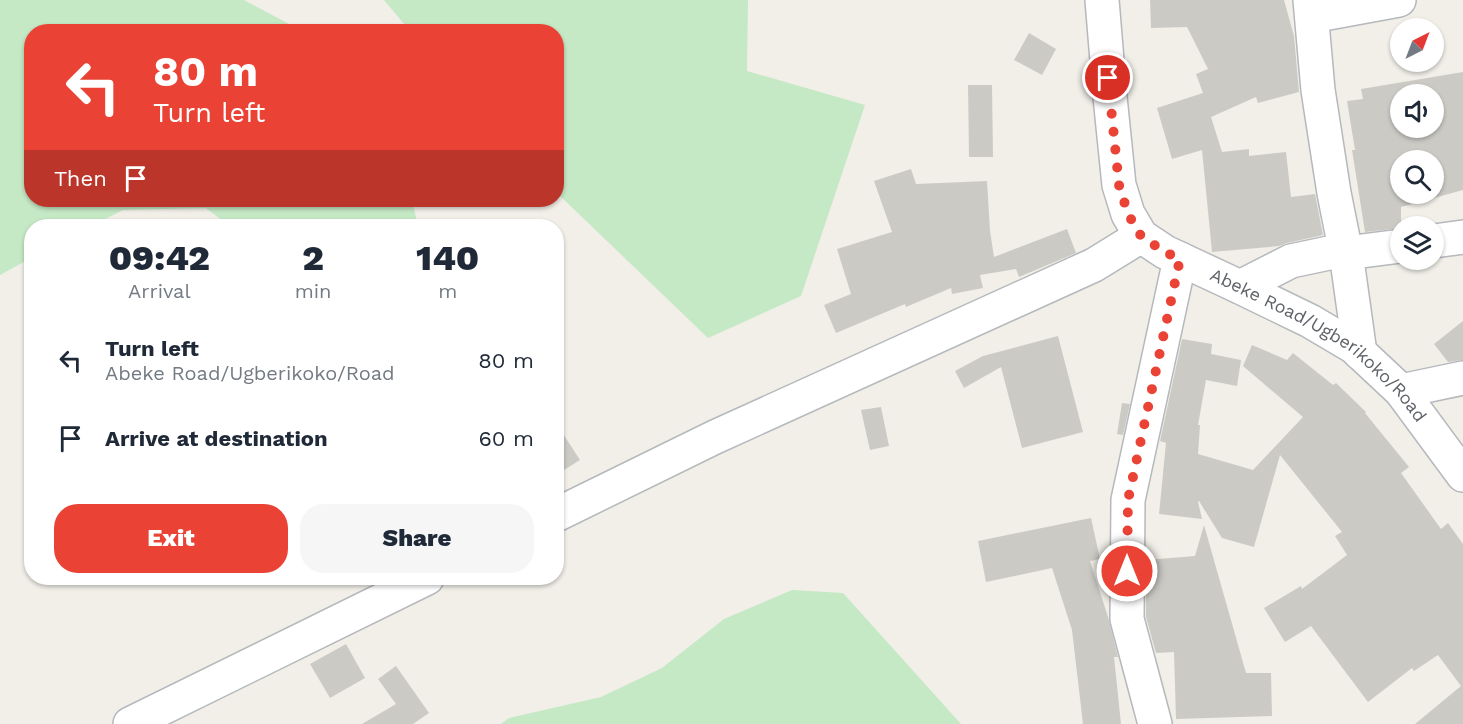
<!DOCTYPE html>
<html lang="en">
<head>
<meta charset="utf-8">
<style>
	body { margin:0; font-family:"Work Sans",sans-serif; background:#f6f6f7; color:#1f2937; height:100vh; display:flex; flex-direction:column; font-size:22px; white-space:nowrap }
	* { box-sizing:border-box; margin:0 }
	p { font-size:20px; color:#747a83 }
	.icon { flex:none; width:33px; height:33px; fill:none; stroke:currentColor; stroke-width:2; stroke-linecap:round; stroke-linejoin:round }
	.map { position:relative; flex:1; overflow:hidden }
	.panel { position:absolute; left:24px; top:219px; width:540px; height:366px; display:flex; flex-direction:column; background:#fff; border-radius:24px; box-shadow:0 2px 4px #0004 }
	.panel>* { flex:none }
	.guide { position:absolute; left:24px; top:24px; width:540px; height:183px; border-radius:24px; box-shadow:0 2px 4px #0004; background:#ea4335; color:#fff; overflow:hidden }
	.needle { width:39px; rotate:42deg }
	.buttons { position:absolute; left:1390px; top:18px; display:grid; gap:12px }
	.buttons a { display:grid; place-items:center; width:54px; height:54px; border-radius:50%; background:#fff; box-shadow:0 2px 4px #0004; font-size:30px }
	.pin { position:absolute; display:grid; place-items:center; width:51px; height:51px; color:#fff; margin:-26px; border:3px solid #fff; border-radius:50%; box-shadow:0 2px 6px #0007 }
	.me { position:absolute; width:66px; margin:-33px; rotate:0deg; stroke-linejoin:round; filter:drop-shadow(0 0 4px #0008) }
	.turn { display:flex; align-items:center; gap:21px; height:126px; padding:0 30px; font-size:27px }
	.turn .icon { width:78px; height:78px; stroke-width:2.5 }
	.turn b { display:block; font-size:42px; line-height:51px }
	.then { display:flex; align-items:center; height:57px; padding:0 30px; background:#0003; gap:12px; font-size:22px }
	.eta { display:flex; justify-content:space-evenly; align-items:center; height:102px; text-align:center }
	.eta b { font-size:36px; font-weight:800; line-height:42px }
	.cta { display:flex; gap:12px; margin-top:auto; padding:12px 30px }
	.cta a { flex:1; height:69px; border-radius:24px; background:#ea4335; color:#fff; font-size:24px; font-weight:800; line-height:69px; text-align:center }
	.cta a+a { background:#f6f6f7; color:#1f2937 }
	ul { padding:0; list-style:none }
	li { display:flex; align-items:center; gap:18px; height:78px; padding:0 30px }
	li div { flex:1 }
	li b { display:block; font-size:22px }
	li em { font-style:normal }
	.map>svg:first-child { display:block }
</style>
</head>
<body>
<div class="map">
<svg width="1463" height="724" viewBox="0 0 1463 724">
	<rect width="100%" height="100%" fill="#f1efe8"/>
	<path fill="#c5e8c5" d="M0,0h244l58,31 -270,1v168h380l5,22 -2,4h-186l-23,-18 -83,2 -31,16h-60l-1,32 -31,17z
		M384,0h364l-1,71 118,34 -64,191 -93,42 -151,-145 -1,-161 -146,-1z
		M792,590l51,3 118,131h-460l8,-6 92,-21 61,-29 62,-49z"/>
	<path fill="#cccac5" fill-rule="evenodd" d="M1150,0h134l10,36 5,56 -41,11 -2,-6 -45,20 11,35 27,-3v7l37,-4 5,45 24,-3 8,41 -36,8 -8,3 -67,6 -10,-102 -30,9 -15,-51 46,-15 -7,-19 12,-5 -21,-42 -36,1z
		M1029,33l27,16 -14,26 -28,-15z
		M1463,72v118l-62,17v21l-36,4 -13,-82h3l-8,-49 16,-2 -2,-10zM1401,94h33v34h-33zM1401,160h33v34h-33z
		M968,85h24l1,72h-24z
		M911,169l5,15 71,-3 3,50 4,26 73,-28 9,24 -57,24 -3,-8 -36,6 3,13 -31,6 -1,-6 -45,19 -1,-3 -69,29 -12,-28 27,-11 -14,-45 55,-17 -18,-51z
		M1463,321v39l-15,2 -14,-18z
		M1058,336l25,96 -61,16 -21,-81 -37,21 -9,-17 28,-15z
		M1182,339l30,5 -1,10 30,6 -4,26 -31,-6 -8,45h2l-2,29 55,16 50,-53 -60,-51 9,-21 35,15 6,-7 40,32 3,-2 30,29 -1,1 44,54 -8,6 40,56 7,-6 15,21v180h-48l46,-38 -23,-31 -24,16 -2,-3 -44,34 -57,-76 -26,16 -21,-34 37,-22 1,3 45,-34 -12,-19 7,-4 -62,-77 -26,92 -32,-9 -23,-37 -1,1 4,17 -43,-5 7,-71 -6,-2z
		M1122,403l8,1 -7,31 -6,-1z
		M881,407l8,39 -19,4 -9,-40z
		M556,423l24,37 -24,15z
		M1091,518l9,41 -10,2 18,56 10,40h-4l7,67h-38l-11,-94 -20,-62 -66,14 -8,-41z
		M1204,525l42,148h25l1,43 -96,3 -2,-67 -18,1 -10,-36v-57l49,-4z
		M346,644l19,34 -35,20 -20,-34z
		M396,666l33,47 -16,11h-51l34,-20 -18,-25z"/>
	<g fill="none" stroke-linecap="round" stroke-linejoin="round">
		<g stroke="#b5b8bc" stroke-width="36">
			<g id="minor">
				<path id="s1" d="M1102,0l8,97 9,88 9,29 13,22 24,16 75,35 70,34 44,26 47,44 62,84"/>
				<path d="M1310,0l8,90 16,103 12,60 14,100"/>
				<path d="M1312,16l87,-16"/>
				<path d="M1434,241l29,-4"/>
				<path d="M1240,287l51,-26 38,-8h17l55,-7"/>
				<path d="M1401,391l62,-13"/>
				<path d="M556,515l159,-78 379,-172 47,-29"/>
				<path d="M130,724l297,-146"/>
				<path d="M1155,724l-28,-105 1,-119 52,-241"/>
			</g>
		</g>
		<use href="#minor" stroke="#fff" stroke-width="33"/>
	</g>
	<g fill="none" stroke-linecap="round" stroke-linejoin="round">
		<path stroke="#ea4335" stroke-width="10" stroke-dasharray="0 18" d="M1108,78l11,107 9,29 13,22 24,16 15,7 -52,241 -1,71"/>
	</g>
	<g text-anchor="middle" stroke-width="6" stroke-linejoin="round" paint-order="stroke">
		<g font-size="18" fill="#5f6368" stroke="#fff">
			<text dy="6" stroke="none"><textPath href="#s1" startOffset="452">Abeke Road/Ugberikoko/Road</textPath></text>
		</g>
	</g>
</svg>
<div class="buttons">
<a><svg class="needle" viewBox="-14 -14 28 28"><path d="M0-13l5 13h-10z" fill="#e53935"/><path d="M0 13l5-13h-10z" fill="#747a83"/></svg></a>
<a><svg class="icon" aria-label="sound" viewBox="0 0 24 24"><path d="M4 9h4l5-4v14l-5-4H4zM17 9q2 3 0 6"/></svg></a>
<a><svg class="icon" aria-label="search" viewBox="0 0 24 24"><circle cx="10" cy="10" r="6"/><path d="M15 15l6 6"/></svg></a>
<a><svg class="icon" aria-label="layers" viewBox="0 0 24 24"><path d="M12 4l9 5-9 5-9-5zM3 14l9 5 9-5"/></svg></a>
</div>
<div class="pin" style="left:1108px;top:78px;background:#d93025"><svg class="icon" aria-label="arrive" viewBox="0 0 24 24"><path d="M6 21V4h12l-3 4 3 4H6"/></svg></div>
<svg class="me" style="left:1127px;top:571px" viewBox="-20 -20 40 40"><circle r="17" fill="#ea4335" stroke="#fff" stroke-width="3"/><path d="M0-11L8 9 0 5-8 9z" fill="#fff"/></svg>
<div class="guide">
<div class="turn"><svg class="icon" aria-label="left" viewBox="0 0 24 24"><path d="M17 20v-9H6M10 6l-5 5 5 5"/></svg><div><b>80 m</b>Turn left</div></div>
<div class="then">Then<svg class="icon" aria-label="arrive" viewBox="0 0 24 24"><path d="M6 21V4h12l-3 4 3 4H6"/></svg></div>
</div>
<section class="panel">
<div class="eta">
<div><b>09:42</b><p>Arrival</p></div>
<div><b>2</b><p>min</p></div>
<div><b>140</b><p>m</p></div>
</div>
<ul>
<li><svg class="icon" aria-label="left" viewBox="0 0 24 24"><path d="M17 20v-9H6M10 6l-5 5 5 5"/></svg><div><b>Turn left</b><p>Abeke Road/Ugberikoko/Road</p></div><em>80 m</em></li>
<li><svg class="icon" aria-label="arrive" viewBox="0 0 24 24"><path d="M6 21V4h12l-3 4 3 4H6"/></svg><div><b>Arrive at destination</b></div><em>60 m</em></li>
</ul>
<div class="cta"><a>Exit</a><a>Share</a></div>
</section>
</div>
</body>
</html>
